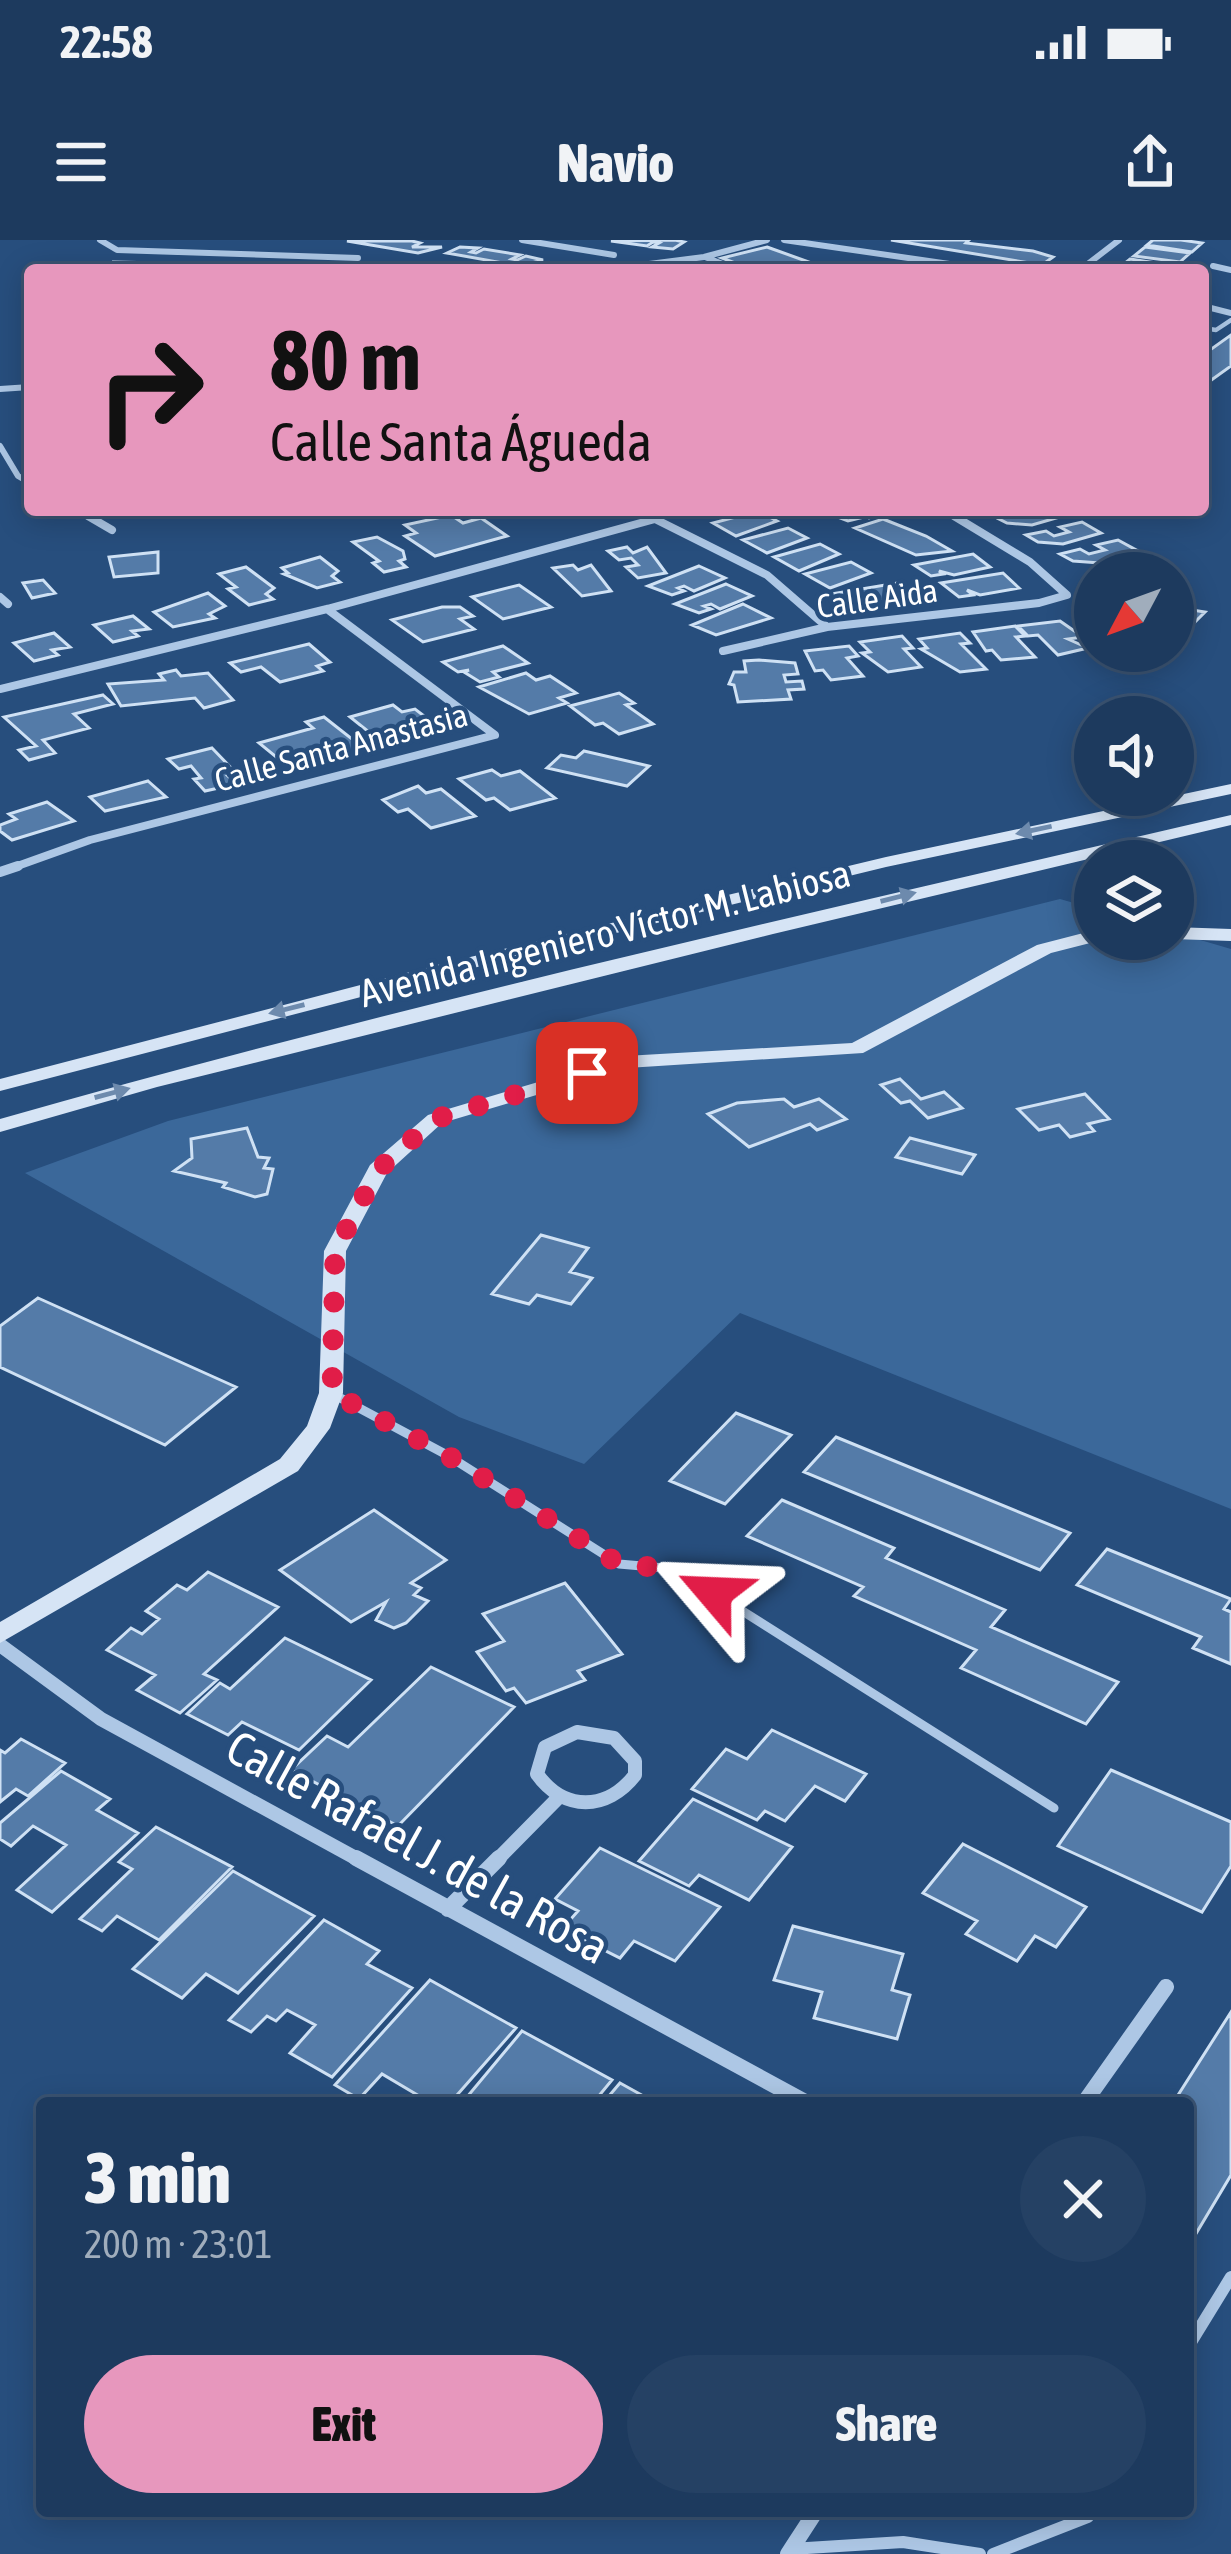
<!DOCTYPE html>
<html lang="en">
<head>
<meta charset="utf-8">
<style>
	body { margin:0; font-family:"Asap Condensed",sans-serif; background:#254164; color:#f1f3f6; height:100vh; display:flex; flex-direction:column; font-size:45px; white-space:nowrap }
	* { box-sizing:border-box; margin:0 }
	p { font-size:39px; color:#a0adbc }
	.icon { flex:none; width:66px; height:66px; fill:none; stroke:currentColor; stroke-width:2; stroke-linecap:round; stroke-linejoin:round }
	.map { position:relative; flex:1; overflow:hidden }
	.drawer { position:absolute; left:36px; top:1857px; width:1158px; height:420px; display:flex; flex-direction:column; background:#1d3a5e; border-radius:12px; box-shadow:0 6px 30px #0003,0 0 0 3px #3b5473 }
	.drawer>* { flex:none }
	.hud { position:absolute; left:24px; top:24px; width:1185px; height:252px; border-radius:12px; box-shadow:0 6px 30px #0003,0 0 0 3px #3b5473; background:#e797bd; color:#111; overflow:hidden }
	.needle { width:78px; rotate:229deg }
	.buttons { position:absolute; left:1074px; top:312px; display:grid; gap:24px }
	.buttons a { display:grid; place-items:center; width:120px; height:120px; border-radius:50%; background:#1d3a5e; box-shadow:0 6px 30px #0003,0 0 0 3px #3b5473; font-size:60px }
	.pin { position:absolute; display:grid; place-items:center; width:102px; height:102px; color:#fff; margin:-51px; border-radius:24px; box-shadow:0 6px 18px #0006 }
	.me { position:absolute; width:132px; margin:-66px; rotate:296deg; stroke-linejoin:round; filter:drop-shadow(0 0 9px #0008) }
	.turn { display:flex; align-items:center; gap:42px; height:252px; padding:0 48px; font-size:54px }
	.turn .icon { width:156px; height:156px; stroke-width:2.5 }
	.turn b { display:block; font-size:84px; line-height:102px }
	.round { display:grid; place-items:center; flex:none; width:126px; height:126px; border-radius:63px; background:#254164 }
	.head { display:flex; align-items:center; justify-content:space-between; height:204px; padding:0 48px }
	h1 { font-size:72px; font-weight:800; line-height:90px }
	.action { display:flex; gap:24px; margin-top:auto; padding:24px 48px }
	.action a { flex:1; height:138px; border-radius:72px; background:#e797bd; color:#111; font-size:48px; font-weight:800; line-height:138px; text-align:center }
	.action a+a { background:#254164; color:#f1f3f6 }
	.status { display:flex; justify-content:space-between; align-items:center; height:84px; padding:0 60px; background:#1d3a5e; direction:ltr }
	.status svg { height:33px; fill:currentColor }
	header { display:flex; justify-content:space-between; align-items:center; height:156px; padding:0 48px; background:#1d3a5e; font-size:54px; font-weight:800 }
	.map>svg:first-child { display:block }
</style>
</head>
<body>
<div class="status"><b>22:58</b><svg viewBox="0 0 49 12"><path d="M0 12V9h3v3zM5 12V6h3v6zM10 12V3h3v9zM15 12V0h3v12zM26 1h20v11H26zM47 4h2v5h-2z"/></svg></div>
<header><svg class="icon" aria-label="menu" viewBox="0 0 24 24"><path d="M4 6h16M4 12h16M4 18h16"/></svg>Navio<svg class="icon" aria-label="share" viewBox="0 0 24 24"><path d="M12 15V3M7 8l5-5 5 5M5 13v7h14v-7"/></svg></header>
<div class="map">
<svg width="1231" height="2314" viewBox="0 0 1231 2314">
	<rect width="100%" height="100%" fill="#274e7d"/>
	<path fill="#3b689a" d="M1060,659l35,10v30h78v-7l58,17v560l-491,-196 -156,151 -125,-47 -434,-244 143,-52z"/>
	<path fill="#547ba8" stroke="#cfe1f4" stroke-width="3" d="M675,0l9,2 -11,7 -21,-2 7,-4 -6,-1 -6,4 -36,-5z
		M891,0h78l-3,3 67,8 20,6 -11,8z
		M1153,0h28l21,3 -10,9 -45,-7z
		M347,1h65l8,2 -8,4h30l-24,6z
		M460,7l18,1 -7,4 5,1 8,-4 36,6 -8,4 5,1 9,-4 17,4 -23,6 -73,-13z
		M767,7l39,14 -53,9 -31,-12z
		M1145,7l45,6 -10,9 -46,-6z
		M1130,19l46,7 -5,4 -52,-2z
		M113,22l95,2 -3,6h-97z
		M232,25l96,2 -99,3z
		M1231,95v31l-28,20v-31z
		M836,270h57l-24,8 -10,-4 -5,1 6,3 -12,3 -21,-8z
		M1031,270h32l7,4 -38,11 -25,-2 -12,-6 42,-4z
		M758,271l19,10 -41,15 -23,-13z
		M451,275l12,8 18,-5 26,18 -72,20 -30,-20 11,-3 -11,-8z
		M883,279l43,17 26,15 -36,4 -61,-27z
		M1082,282l19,11 -38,11 -25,-2 -12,-7 20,-4 8,5 15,-4 -9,-5z
		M788,288l19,10 -40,15 -24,-13z
		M377,297l26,14 2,8 -6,2 7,6 -22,5 -11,-9 6,-2 -26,-19z
		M1118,300l20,11 -38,12 -27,-2 -13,-7 20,-5 9,5 16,-4 -9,-5z
		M820,304l19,10 -40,17 -25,-14z
		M627,307l6,6 14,-6 19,26 -28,5 -12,-11 12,-2 -7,-7 -12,2 -11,-9z
		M158,312v21l-44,4 -5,-20z
		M973,314l17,13 -36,8 -15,-4 4,3 -12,2 -17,-11z
		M320,317l18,14 -6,5 8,6 -23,6 -33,-14 4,-1 -6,-5z
		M851,322l20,11 -41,15 -25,-14z
		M573,325l5,5 13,-5 20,26 -29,5 -29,-28z
		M699,326l26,12 -31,13 -10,-5 -6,2 6,3 -12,4 -24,-9z
		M246,327l28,21 -8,6 7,5 -24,6 -21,-16 8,-2 -17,-13z
		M1003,333l16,15 -39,7 -13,-5 6,5 -14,2 -18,-14z
		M43,340l12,13 -23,5 -9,-15z
		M897,343l13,11 -57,13 -22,-13z
		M726,344l26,12 -32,13 -9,-5 -7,2 7,3 -12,4 -24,-9z
		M519,345l32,22 -48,12 -31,-22z
		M208,353l17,13 -16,8 6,4 -42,9 -19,-15z
		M743,364l28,14 -55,17 -24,-10z
		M442,367h18l13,9 -13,3 14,10 -51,13 -31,-22z
		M1173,367l32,5 -14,14 -18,-2z
		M133,376l16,13 -17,2 6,5 -25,6 -19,-17z
		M1060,381l23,16 -15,2 20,9 -30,7 -20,-20 -10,1 -10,-10z
		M1015,386l10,10 -9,1 19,20 -34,3 -9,-10 -6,1 -13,-19z
		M54,393l16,14 -18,3 6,5 -24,6 -20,-18z
		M960,393l10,10 -9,1 25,25 -26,3 -39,-23 6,-1 -8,-9z
		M902,396l11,12 -9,1 17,18 -33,5 -26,-19 8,-1 -10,-10z
		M309,404l21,18 -13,4 6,5 -43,11 -19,-15 -20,5 -11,-9z
		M503,406l25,17 -35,9 6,5 -19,5 -16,-10 5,-2 -11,2 -15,-10z
		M849,406l9,10 -11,2 16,18 -32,4 -8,-10 -8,1 -10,-20z
		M759,420l36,3 3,11 -14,1 2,7 16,-1 2,8 -16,1 3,9 -53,3 -4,-17 -5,-1 5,-12h12l-2,-11z
		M176,430l5,6 27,-3 25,27 -29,8 -9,-10 -74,8 -13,-22 56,-4 -5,-6z
		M526,433l10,7 14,-4 26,17 -17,5 8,5 -38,11 -50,-27z
		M619,453l15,10 -8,2 27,19 -34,10 -16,-11 -8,2 -25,-19z
		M103,455l10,9 -39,10 15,14 -46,12 12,13 -26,7 -10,-10 17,-4 -32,-29z
		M393,465l9,7 13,-3 13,10 11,-4 10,8 -65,21 -34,-27z
		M324,477l37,29 -7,2 5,4 -68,17 -32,-26 54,-15 -7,-6z
		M212,508l25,26 -9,2 9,8 -32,7 -11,-12 7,-1 -10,-12 -12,3 -11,-10z
		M584,511l65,15 -22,20 -80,-18 14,-13 15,3z
		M492,530l9,6 19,-5 35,27 -45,12 -16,-12 -8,2 -27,-21z
		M148,541l18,16 -61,14 -15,-14z
		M418,546l8,7 15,-4 34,27 -44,12 -23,-19 -10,3 -15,-12z
		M47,562l27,19 -62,19 -12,-9v-6l16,-6 -7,-5z
		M900,839l21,20 23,-7 18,16 -34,10 -18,-17 -9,2 -20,-18z
		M1085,854l24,25 -21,5 6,7 -24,6 -11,-12 -20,5 -21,-21z
		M784,859l10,8 25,-8 27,20 -29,11 -7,-6 -61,23 -41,-33 29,-11z
		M247,888l11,29 11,1 -5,10 9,1 -6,25 -12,3 -32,-10 3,-4 -52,-12 18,-13 -1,-19z
		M910,898l65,17 -13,19 -66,-17z
		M541,995l47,13 -18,24 22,6 -21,26 -34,-9 -8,9 -37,-10z
		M38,1058l198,89 -71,58 -165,-78v-41z
		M736,1173l55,22 -66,69 -55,-23z
		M836,1197l234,96 -30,37 -236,-98z
		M782,1260l112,48 -8,10 119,52 -14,17 127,55 -32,42 -125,-56 15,-18 -122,-54 9,-9 -116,-51z
		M374,1270l72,50 -35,23 10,5 -7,7 14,6 -22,22 -12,5 -18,-8 10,-18 -35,20 -71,-52z
		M1107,1309l124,50 -7,10 7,3v52l-38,-16 8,-11 -124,-52z
		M208,1332l70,35 -74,67 13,6 -37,33 -43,-23 18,-15 -48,-25 24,-22 11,6 17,-15 -13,-8 31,-26 10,5z
		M565,1343l57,71 -44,17 7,9 -59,23 -12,-15 -8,3 -29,-39 27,-11 -21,-27z
		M285,1398l86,42 -72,70 -57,-28 -14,13 -41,-21 33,-31 10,6z
		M431,1427l83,40 -116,119 -107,-56 36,-34 21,11z
		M772,1490l94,44 -21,27 -30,-15 -30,35 -20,-10 -8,9 -65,-31 34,-40 21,10z
		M21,1499l44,24 -37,33 -12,-7 -16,13v-52l5,3z
		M1111,1530l120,52v44l-29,46 -144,-66z
		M61,1531l49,28 -13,11 41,23 -86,79 -35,-22 49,-45 -33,-19 -22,20 -11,-7v-16z
		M693,1559l99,48 -43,53 -50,-25 -10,11 -50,-25z
		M156,1587l76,40 -73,73 -42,-24 -15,15 -22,-12 52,-50 -13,-7z
		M963,1604l123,63 -30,40 -21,-11 -18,25 -51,-27 11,-13 -54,-28z
		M600,1608l120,59 -45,54 -41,-20 -14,17 -58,-29 16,-18 -23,-12z
		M233,1631l81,45 -76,77 -32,-19 -24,24 -49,-29z
		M324,1680l55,31 -12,13 45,24 -80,89 -42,-24 25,-28 -28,-15 -11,11 -9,-5 -16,16 -22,-12z
		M793,1686l110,28 -11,36 18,5 -13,44 -83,-21 8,-26 -48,-12z
		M430,1740l86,48 -66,75h-19l-49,-29 -23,25 -24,-14z
		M1231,1772v163l-43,72v-144h-15z
		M522,1791l90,49 -19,23h-131z
		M620,1843l36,20h-53z"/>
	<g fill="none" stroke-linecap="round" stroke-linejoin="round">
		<path stroke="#adc7e5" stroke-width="4.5" d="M1203,88l13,2 15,-10"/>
		<path stroke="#adc7e5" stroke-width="9" d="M331,1153l116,62 172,109 57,5 378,239"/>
		<path stroke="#adc7e5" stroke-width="12" d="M1188,2107l43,-70
			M791,2309l112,-7 77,12
			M993,2314l95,-37 4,-6"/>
		<path stroke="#adc7e5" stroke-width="6" d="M100,0l17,10 241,8
			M522,0l92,15
			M784,0l207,30
			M705,17l33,13
			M1213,26l18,4
			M602,30l102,-13 63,-17
			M1080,30l39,-30
			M1203,66l28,7
			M0,149l30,-2
			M0,206l18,30 12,7
			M77,270l16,9
			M943,270l16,9"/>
		<path stroke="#adc7e5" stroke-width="8" d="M88,276l24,14
			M0,357l8,7
			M723,411l104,-24 212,-24 28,-8 -37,-33 -76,-46
			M0,449l327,-80 328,-90 112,56 60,52
			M9,629l81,-29 405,-105 -168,-126"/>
		<path stroke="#adc7e5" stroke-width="10" d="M0,632l18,-6"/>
		<path stroke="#adc7e5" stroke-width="14" d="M0,1405l101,74 260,142
			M577,1492l37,6 21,23v14c-28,36 -71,37 -98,-1l8,-27z
			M496,1621l62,-63"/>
		<path stroke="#adc7e5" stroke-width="16" d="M356,1618l451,245
			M448,1669l51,-51
			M1084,1863l82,-116
			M788,2314l28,-43"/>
		<path fill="#d6e4f5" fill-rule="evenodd" d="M1231,544v10l-345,73 -433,106 -453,118v-12l441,-115 445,-107z
			M1231,575v10l-458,109 -616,153 -157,45v-13c406,-116 820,-208 1231,-304z
			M1173,687l58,2v12l-58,-2z
			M1095,690v9l7,1 -51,13 -188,100 -236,15 -185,55 -55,50 -41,78 -3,142 -13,35 -32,43 -298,172v-21l280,-163 27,-33 12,-33 5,-142 46,-86 58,-50 197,-59 227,-13 185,-98z"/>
	</g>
	<defs><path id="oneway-solid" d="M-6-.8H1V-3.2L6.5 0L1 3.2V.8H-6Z" transform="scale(3)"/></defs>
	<g fill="#6d8aad">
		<use href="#oneway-solid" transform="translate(1034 590) rotate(168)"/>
		<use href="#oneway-solid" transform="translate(898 657) rotate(-14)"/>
		<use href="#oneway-solid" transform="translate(287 769) rotate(166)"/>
		<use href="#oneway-solid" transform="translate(112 853) rotate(-15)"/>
	</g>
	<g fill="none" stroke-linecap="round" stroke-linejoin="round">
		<path stroke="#e11d48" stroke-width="21" stroke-dasharray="0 37.8" d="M587,833l-152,46 -57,51 -43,81 -3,142 115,62 172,109 57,5 38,24"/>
	</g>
	<g text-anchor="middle" stroke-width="9" stroke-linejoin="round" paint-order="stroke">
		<g font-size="33" fill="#fff" stroke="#274e7d">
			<text transform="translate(877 358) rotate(-8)" y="12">Calle Aida</text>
			<text transform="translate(341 507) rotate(-15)" y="12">Calle Santa Anastasia</text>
		</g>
		<g font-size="39" fill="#fff" stroke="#274e7d">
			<text transform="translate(605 693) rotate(-14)" y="14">Avenida Ingeniero Víctor M. Labiosa</text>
		</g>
		<g font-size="48" fill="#fff" stroke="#274e7d">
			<text transform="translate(418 1607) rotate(29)" y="17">Calle Rafael J. de la Rosa</text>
		</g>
	</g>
</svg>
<div class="buttons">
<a><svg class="needle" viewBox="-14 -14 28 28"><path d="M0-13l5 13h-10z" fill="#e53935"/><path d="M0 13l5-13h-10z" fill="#a0adbc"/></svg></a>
<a><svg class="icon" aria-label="sound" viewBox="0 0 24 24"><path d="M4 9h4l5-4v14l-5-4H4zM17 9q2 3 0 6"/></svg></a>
<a><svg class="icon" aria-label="layers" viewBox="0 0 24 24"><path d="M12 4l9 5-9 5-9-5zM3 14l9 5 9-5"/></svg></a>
</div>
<div class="pin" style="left:587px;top:833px;background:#d93025"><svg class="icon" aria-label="arrive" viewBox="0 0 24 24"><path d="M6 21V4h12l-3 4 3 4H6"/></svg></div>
<svg class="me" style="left:714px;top:1353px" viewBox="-20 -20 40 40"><path d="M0-17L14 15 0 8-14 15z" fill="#e11d48" stroke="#fff" stroke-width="4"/></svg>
<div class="hud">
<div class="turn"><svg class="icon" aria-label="right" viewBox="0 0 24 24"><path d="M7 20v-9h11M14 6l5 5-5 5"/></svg><div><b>80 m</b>Calle Santa Águeda</div></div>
</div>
<section class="drawer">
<div class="head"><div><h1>3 min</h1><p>200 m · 23:01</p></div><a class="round"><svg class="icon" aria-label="close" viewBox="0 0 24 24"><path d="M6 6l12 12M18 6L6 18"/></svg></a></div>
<div class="action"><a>Exit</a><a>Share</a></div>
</section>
</div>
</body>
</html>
